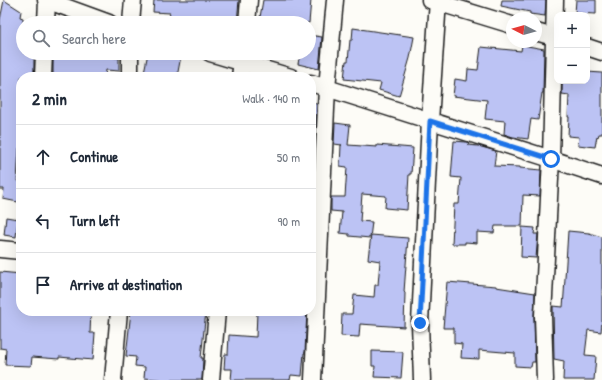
<!DOCTYPE html>
<meta charset="utf-8">
<style>
body{margin:0;font-family:"Patrick Hand",sans-serif;background:#f2f2f3;color:#1f2937}
.controls{position:absolute;right:12px;top:12px;display:grid;overflow:hidden;border-radius:8px;box-shadow:0 4px 16px #0002}
.controls button{width:36px;height:36px;display:grid;place-items:center;padding:0;border:0;border-bottom:1px solid #e0e1e3;background:#fff;color:#1f2937;font:20px sans-serif}
.compass{position:absolute;left:506px;top:12px;width:36px;height:36px;border-radius:50%;background:#fff;box-shadow:0 4px 16px #0002;rotate:276deg}
.stop{position:absolute;width:12px;height:12px;margin:-9px;border:3px solid #1a73e8;border-radius:50%;background:#fff}
.stop.end{background:#1a73e8;border-color:#fff;box-shadow:0 1px 4px #0008}
.list{margin:0;padding:0;list-style:none}
h2{display:flex;justify-content:space-between;align-items:center;height:52px;margin:0;padding:0 16px;font-size:17px}
h2 small{font-size:13px;font-weight:400;color:#747a83}
.list li{display:grid;grid-template-columns:26px 1fr auto;gap:12px;align-items:center;box-sizing:border-box;height:64px;padding:0 16px;border-top:1px solid #e0e1e3}
.list b{display:block;font-size:15px;white-space:nowrap}
.list em{font-size:13px;font-style:normal;color:#747a83}
.icon{flex:none;width:22px;height:22px;fill:none;stroke:currentColor;stroke-width:2;stroke-linecap:round;stroke-linejoin:round}
.map{position:relative;flex:none;width:602px;height:380px;overflow:hidden}
.search{position:absolute;background:#fff;box-shadow:0 4px 16px #0002;left:16px;top:16px;width:300px;height:44px;display:flex;align-items:center;gap:10px;box-sizing:border-box;padding:0 14px;border-radius:22px;color:#747a83;font-size:15px}
.panel{position:absolute;background:#fff;box-shadow:0 4px 16px #0002;left:16px;top:72px;width:300px;height:244px;border-radius:16px}
.map>svg:first-child{display:block}
.building{fill:#bcc3f4;stroke:#1c1c1c}
.lines{fill:none;stroke-linecap:round;stroke-linejoin:round}
.minor-casing{stroke:#1c1c1c;stroke-width:19}
.minor{stroke:#fdfcf7;stroke-width:16}
.route{stroke:#1a73e8;stroke-width:5}
</style>
<div class="map">
<svg width="602" height="380" viewBox="0 0 602 380">
<rect width="100%" height="100%" fill="#fdfcf7"/>
<filter id="ink" filterUnits="userSpaceOnUse"><feTurbulence type="fractalNoise" baseFrequency=".025" numOctaves="2"/><feDisplacementMap in="SourceGraphic" scale="8" xChannelSelector="R" yChannelSelector="G"/><feConvolveMatrix kernelMatrix="1 2 1 2 8 2 1 2 1" color-interpolation-filters="sRGB"/></filter>
<g filter="url(#ink)">
<g class="building">
<path d="M4,0L21,11L20,17L23,18V53H34V77H21V149L19,148L17,181L21,182V184L18,202L3,199L4,189H0V20Z"/>
<path d="M154,0H239L237,23H168L170,13L153,12Z"/>
<path d="M263,0H311L309,23H259Z"/>
<path d="M502,0H546L545,16L530,14V12L501,6Z"/>
<path d="M576,0H596V14L575,13Z"/>
<path d="M353,28L414,37L410,58L399,96L379,90L381,83L344,79L346,61H348L350,40H352Z"/>
<path d="M309,35L322,37L319,69L298,64L300,53H309Z"/>
<path d="M522,45L544,49L543,93H542L538,120L531,119L528,139L513,137L504,134L505,121L485,119L487,100L453,96L455,79L467,81L468,69L478,70L481,47L521,51Z"/>
<path d="M53,53H73L95,55V53H107V57L119,58V71L106,70L105,77H53Z"/>
<path d="M148,53H165L181,56L177,77H143Z"/>
<path d="M587,72L602,73V134H599L598,137L597,136L595,147L578,145L579,137L568,136L569,117H568L569,95L562,94V81H587Z"/>
<path d="M311,103L317,104L315,142H311Z"/>
<path d="M335,123L350,125L348,145L377,147V145L413,148L411,174H409L407,210L385,208L386,196L362,194L360,221L372,222L370,238L349,236V234L340,233L342,212L331,211V197H345L347,167L340,166L341,145H342L334,144Z"/>
<path d="M454,141L466,142L469,143L468,145L478,146L496,151L494,166L520,167V168L541,170L540,196L523,195L522,226H495L494,233L477,232V243L465,242V244H452L454,204H459L461,178L451,177Z"/>
<path d="M6,217L18,219L16,237L4,235Z"/>
<path d="M522,227L535,228L534,234H538L536,258L521,257Z"/>
<path d="M568,231L589,233L602,237V322L601,332L588,330L585,355L596,356L594,380H563L564,361L554,359L553,306L563,307L564,294Z"/>
<path d="M371,235L408,238L404,292L405,293L404,327L360,324L359,337L341,336L342,314H352L354,295L374,297L375,285H378L380,261L368,259Z"/>
<path d="M0,272L21,274V311H91L90,333H95L93,360L59,357V359L32,357L31,366L5,365L6,349L0,348Z"/>
<path d="M447,282L496,286V287L535,293L534,316L535,362H532L531,367L515,366V353L479,350V359L461,358L462,344L454,343V328H443Z"/>
<path d="M131,311L145,313V311H206L201,358H203L202,380H167L144,378L145,367L135,366L136,357L126,356Z"/>
<path d="M269,311H307L305,353H304L302,376L291,375L290,380H231L232,369H224L225,354H228L229,335L256,337L257,312L269,313Z"/>
<path d="M372,351L403,352L401,378L374,377L375,366H372Z"/>
</g>
<g class="lines">
<g class="minor-casing">
<g id="minor">
<path d="M46,0L109,23"/>
<path d="M430,0L512,25"/>
<path d="M46,23L47,0"/>
<path d="M131,23L133,0"/>
<path d="M247,23L249,0"/>
<path d="M536,32L557,38"/>
<path d="M587,47L602,52"/>
<path d="M210,53L291,77"/>
<path d="M43,77L44,53"/>
<path d="M130,77V53"/>
<path d="M240,77L243,53"/>
<path d="M311,83L551,159L602,176"/>
<path d="M0,249L21,251"/>
<path d="M113,380L119,311"/>
<path d="M211,380L217,311"/>
<path d="M313,380L327,88L335,0"/>
<path d="M422,380L420,323L430,121L438,0"/>
<path d="M545,380L543,316L551,159L555,0"/>
</g>
</g>
<use href="#minor" class="minor"/>
</g>
</g>
<g class="lines" filter="url(#ink)">
<path class="route" d="M420,323L430,121L551,159"/>
</g>
</svg>
<div class="controls">
<button>+</button>
<button>−</button>
</div>
<svg class="compass" viewBox="-18 -18 36 36"><path d="M0-13l5 13h-10z" fill="#e53935"/><path d="M0 13l5-13h-10z" fill="#747a83"/></svg>
<div class="stop" style="left:551px;top:159px"></div>
<div class="stop end" style="left:420px;top:323px"></div>
<div class="search"><svg class="icon" aria-label="search" viewBox="0 0 24 24"><circle cx="10" cy="10" r="6"/><path d="M15 15l6 6"/></svg>Search here</div>
<section class="panel">
<h2>2 min<small>Walk · 140 m</small></h2>
<ul class="list">
<li><svg class="icon" aria-label="ahead" viewBox="0 0 24 24"><path d="M12 20V5M6 11l6-6 6 6"/></svg><div><b>Continue</b></div><em>50 m</em></li>
<li><svg class="icon" aria-label="left" viewBox="0 0 24 24"><path d="M17 20v-9H6M10 6l-5 5 5 5"/></svg><div><b>Turn left</b></div><em>90 m</em></li>
<li><svg class="icon" aria-label="arrive" viewBox="0 0 24 24"><path d="M6 21V4h12l-3 4 3 4H6"/></svg><div><b>Arrive at destination</b></div></li>
</ul>
</section>
</div>
